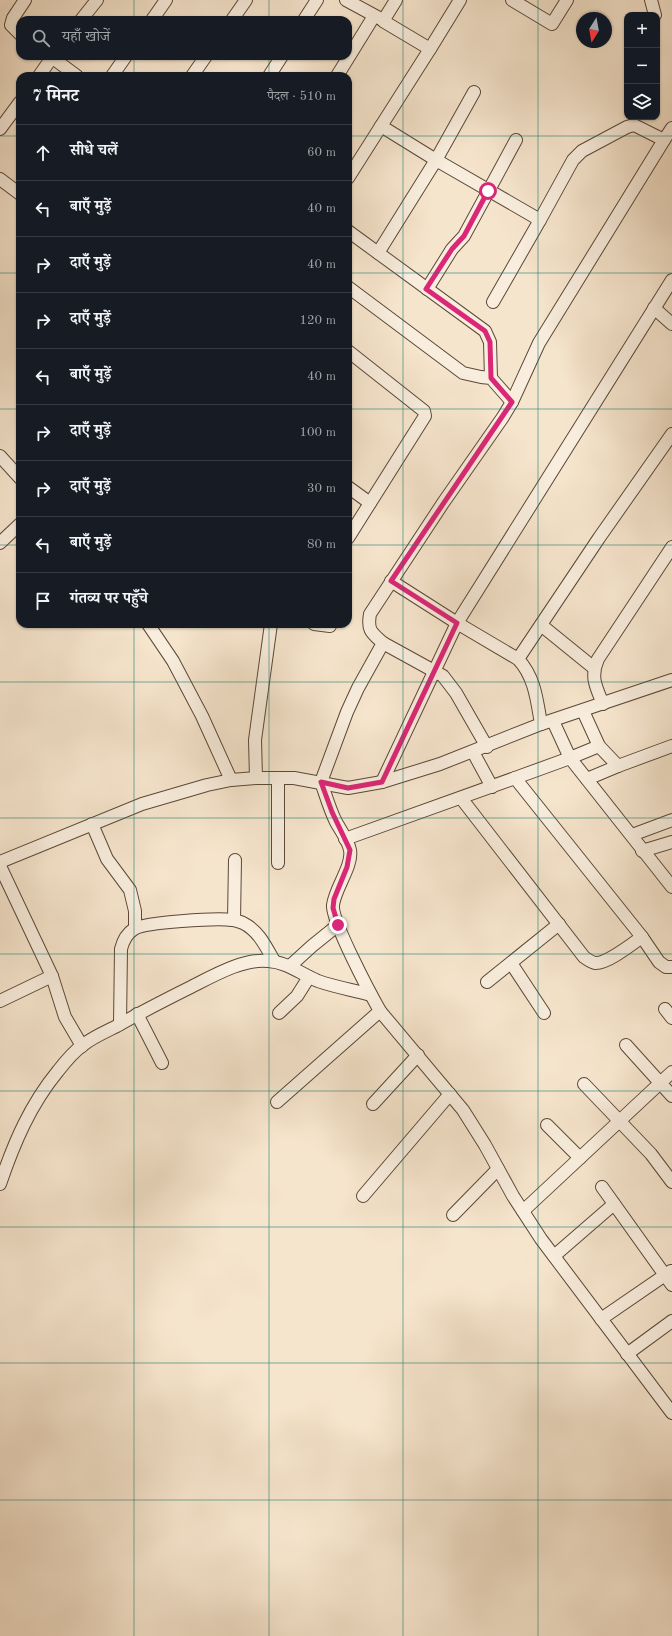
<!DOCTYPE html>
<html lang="hi">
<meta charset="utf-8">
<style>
body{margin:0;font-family:"Old Standard TT","Noto Serif Devanagari",serif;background:#20242c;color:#f1f3f6}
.controls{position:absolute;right:12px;top:12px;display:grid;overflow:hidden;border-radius:8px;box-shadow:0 1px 3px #0004}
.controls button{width:36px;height:36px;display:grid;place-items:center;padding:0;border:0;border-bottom:1px solid #363941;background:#171b24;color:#f1f3f6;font:20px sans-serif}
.compass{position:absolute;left:576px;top:12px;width:36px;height:36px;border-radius:50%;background:#171b24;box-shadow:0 1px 3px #0004;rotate:191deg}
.stop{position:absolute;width:12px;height:12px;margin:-9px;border:3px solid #db2777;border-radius:50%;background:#fff}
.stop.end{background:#db2777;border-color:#fff;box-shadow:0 1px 4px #0008}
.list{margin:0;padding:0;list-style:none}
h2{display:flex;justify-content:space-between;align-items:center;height:52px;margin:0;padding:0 16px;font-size:17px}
h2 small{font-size:13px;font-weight:400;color:#9ea1a6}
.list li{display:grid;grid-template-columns:26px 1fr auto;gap:12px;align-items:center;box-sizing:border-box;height:56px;padding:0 16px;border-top:1px solid #363941}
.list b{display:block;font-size:15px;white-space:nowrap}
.list em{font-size:13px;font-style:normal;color:#9ea1a6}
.icon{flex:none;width:22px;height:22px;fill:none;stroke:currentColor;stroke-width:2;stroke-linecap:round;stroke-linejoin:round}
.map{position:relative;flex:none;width:672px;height:1636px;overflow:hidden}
.search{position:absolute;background:#171b24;box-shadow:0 1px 3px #0004;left:16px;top:16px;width:336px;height:44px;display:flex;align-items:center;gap:10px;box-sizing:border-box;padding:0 14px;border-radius:12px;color:#9ea1a6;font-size:15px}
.panel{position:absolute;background:#171b24;box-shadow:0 1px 3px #0004;left:16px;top:72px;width:336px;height:556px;border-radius:12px}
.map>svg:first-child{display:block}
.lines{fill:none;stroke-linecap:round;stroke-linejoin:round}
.minor-casing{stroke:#5b4839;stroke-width:14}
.minor{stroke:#f9eede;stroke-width:12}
.route{stroke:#db2777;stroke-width:5}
.grid{fill:none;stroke:#0f766e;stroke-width:1;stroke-opacity:0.55}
</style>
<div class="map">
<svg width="672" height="1636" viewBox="0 0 672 1636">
<rect width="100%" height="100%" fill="#f6e5cd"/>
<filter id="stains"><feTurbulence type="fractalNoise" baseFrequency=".005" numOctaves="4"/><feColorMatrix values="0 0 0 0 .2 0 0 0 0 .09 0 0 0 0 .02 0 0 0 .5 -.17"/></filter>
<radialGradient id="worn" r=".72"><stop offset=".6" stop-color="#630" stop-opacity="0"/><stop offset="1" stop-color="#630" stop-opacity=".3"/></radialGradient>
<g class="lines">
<g class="minor-casing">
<g id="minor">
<path d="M346,0L381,19"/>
<path d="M396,0L383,21L430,49L460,0"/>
<path d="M512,0L552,24L567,0"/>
<path d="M651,0L655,15"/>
<path d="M81,20L97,0"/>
<path d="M152,20L166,0"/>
<path d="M232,20L246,0"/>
<path d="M304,20L317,0"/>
<path d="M20,34L11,25L13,18L25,0"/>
<path d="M50,56L77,76"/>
<path d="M39,76L53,56"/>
<path d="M112,76L126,56"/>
<path d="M192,76L206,56"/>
<path d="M269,76L282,56"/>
<path d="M337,76L374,16"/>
<path d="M381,126L436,160L540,220L493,302"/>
<path d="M0,129L20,102"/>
<path d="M664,140L672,128"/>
<path d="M348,178L430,49"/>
<path d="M0,179L20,194"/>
<path d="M540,220L573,160L582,151L627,127L634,125L664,140L539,343L512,402L503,417L443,503L370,614C367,631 372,633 383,643L358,688L347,712L321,782C326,796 330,810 336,822C341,831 348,840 350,850C353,866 335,888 333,905C331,920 371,995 380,1011L463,1110L485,1145L513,1196L541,1239L672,1413"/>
<path d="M348,231L485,331L490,342L491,378"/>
<path d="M378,253L436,160L474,92"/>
<path d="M348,287L463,373L481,377L491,378L512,402"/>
<path d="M427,289L452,249L464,236L516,140"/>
<path d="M654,308L672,324"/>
<path d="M348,351L424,411L425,416L348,538"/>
<path d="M0,456L20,478"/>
<path d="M348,487L370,503"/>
<path d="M0,543L20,524"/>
<path d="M391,581L457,623L672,280"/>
<path d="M148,624L173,661L202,716L231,780"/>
<path d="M314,624L330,626"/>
<path d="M541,625L594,668"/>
<path d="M383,643L443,676L456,693L487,747"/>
<path d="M518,659L599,538L672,434"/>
<path d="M603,704C596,687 590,677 598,659L672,547"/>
<path d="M583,711L599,746"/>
<path d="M553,721L570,758L599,746L618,766L672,746"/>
<path d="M473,752L492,787"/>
<path d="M256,778L255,740L271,624"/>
<path d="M515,778L570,758L672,887"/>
<path d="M587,779L618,766"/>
<path d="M382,782L457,623L518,659C535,677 537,701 541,724"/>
<path d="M461,798L584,957C588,960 591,962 595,963C607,964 632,944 642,937"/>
<path d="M92,824L107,859L130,890L135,911V928"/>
<path d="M632,835L672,820"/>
<path d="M345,839L515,778L642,937L659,962L666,967H672"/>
<path d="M642,851L672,842"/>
<path d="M0,862L142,804L207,785L231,780L256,778H294L348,788L382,782L440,764L541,724L672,680"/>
<path d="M278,863V778"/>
<path d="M0,866L52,976L65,1017L82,1046"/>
<path d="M234,920L235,860"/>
<path d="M511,963L544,1013"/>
<path d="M290,966L312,946L338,925"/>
<path d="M487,982L559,924"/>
<path d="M0,1001L52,976"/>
<path d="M665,1009L672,1018"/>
<path d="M279,1013L297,996L309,977"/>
<path d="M137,1014L162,1063"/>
<path d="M120,1024L121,949C123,941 126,934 134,929C145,922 217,918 232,920C236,920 240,922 243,923C259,931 266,947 274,961"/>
<path d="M626,1045L672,1096"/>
<path d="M584,1084L651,1154L672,1182"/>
<path d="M277,1102L380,1011"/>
<path d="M373,1104L418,1055"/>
<path d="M547,1125L580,1158"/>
<path d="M0,1184C14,1143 30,1105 58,1071C65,1062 73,1052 83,1045C93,1037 105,1032 117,1026C141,1012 165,1000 189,988C211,977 243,958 268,961C287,962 301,974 318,981C335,987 353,990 371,995"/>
<path d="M602,1187L672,1285"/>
<path d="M363,1196L450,1094"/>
<path d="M523,1211L672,1072"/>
<path d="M453,1215L498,1169"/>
<path d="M554,1256L614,1204"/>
<path d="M601,1319L671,1271"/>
<path d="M627,1354L672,1321"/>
</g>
</g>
<use href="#minor" class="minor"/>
</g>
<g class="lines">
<path class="route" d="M338,925L333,908L334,899L347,867L350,850L332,812L321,782L348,788L382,782L457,623L391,581L512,402L491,378L490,342L485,331L426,289L452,249L464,236L488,191"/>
</g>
<path class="grid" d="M134,0V20M269,0V20M403,0V1636M538,0V1636M134,56V76M269,56V76M0,136H20M348,136H672M0,273H20M348,273H672M0,409H20M348,409H672M0,545H20M348,545H672M134,624V1636M269,624V1636M0,682H672M0,818H672M0,954H672M0,1091H672M0,1227H672M0,1363H672M0,1500H672"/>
<rect width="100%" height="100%" filter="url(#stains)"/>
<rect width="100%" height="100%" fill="url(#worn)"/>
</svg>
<div class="controls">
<button>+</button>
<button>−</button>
<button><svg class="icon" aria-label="layers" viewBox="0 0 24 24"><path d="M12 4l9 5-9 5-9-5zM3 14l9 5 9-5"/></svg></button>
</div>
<svg class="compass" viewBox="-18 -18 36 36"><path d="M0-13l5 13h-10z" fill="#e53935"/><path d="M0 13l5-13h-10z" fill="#9ea1a6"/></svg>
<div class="stop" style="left:488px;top:191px"></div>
<div class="stop end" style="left:338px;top:925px"></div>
<div class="search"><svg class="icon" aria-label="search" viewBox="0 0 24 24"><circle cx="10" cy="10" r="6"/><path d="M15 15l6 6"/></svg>यहाँ खोजें</div>
<section class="panel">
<h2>7 मिनट<small>पैदल · 510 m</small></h2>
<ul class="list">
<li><svg class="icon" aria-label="ahead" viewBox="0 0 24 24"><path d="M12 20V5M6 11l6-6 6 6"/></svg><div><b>सीधे चलें</b></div><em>60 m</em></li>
<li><svg class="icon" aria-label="left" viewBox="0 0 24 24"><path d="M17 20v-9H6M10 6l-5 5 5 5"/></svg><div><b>बाएँ मुड़ें</b></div><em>40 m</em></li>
<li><svg class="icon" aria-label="right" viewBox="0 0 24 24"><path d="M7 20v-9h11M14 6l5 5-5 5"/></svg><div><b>दाएँ मुड़ें</b></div><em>40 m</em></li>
<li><svg class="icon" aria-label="right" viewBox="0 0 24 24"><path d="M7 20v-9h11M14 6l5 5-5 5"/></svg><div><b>दाएँ मुड़ें</b></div><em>120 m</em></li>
<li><svg class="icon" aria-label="left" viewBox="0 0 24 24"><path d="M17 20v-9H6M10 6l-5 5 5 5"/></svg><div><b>बाएँ मुड़ें</b></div><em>40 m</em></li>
<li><svg class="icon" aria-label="right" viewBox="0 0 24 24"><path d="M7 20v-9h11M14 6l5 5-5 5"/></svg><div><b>दाएँ मुड़ें</b></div><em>100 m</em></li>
<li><svg class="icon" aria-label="right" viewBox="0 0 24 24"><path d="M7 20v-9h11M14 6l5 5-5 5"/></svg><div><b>दाएँ मुड़ें</b></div><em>30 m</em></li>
<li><svg class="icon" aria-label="left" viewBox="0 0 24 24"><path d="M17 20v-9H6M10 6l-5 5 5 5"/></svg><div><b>बाएँ मुड़ें</b></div><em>80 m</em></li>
<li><svg class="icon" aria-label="arrive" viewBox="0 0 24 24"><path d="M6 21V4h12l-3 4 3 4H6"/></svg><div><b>गंतव्य पर पहुँचे</b></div></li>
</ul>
</section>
</div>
